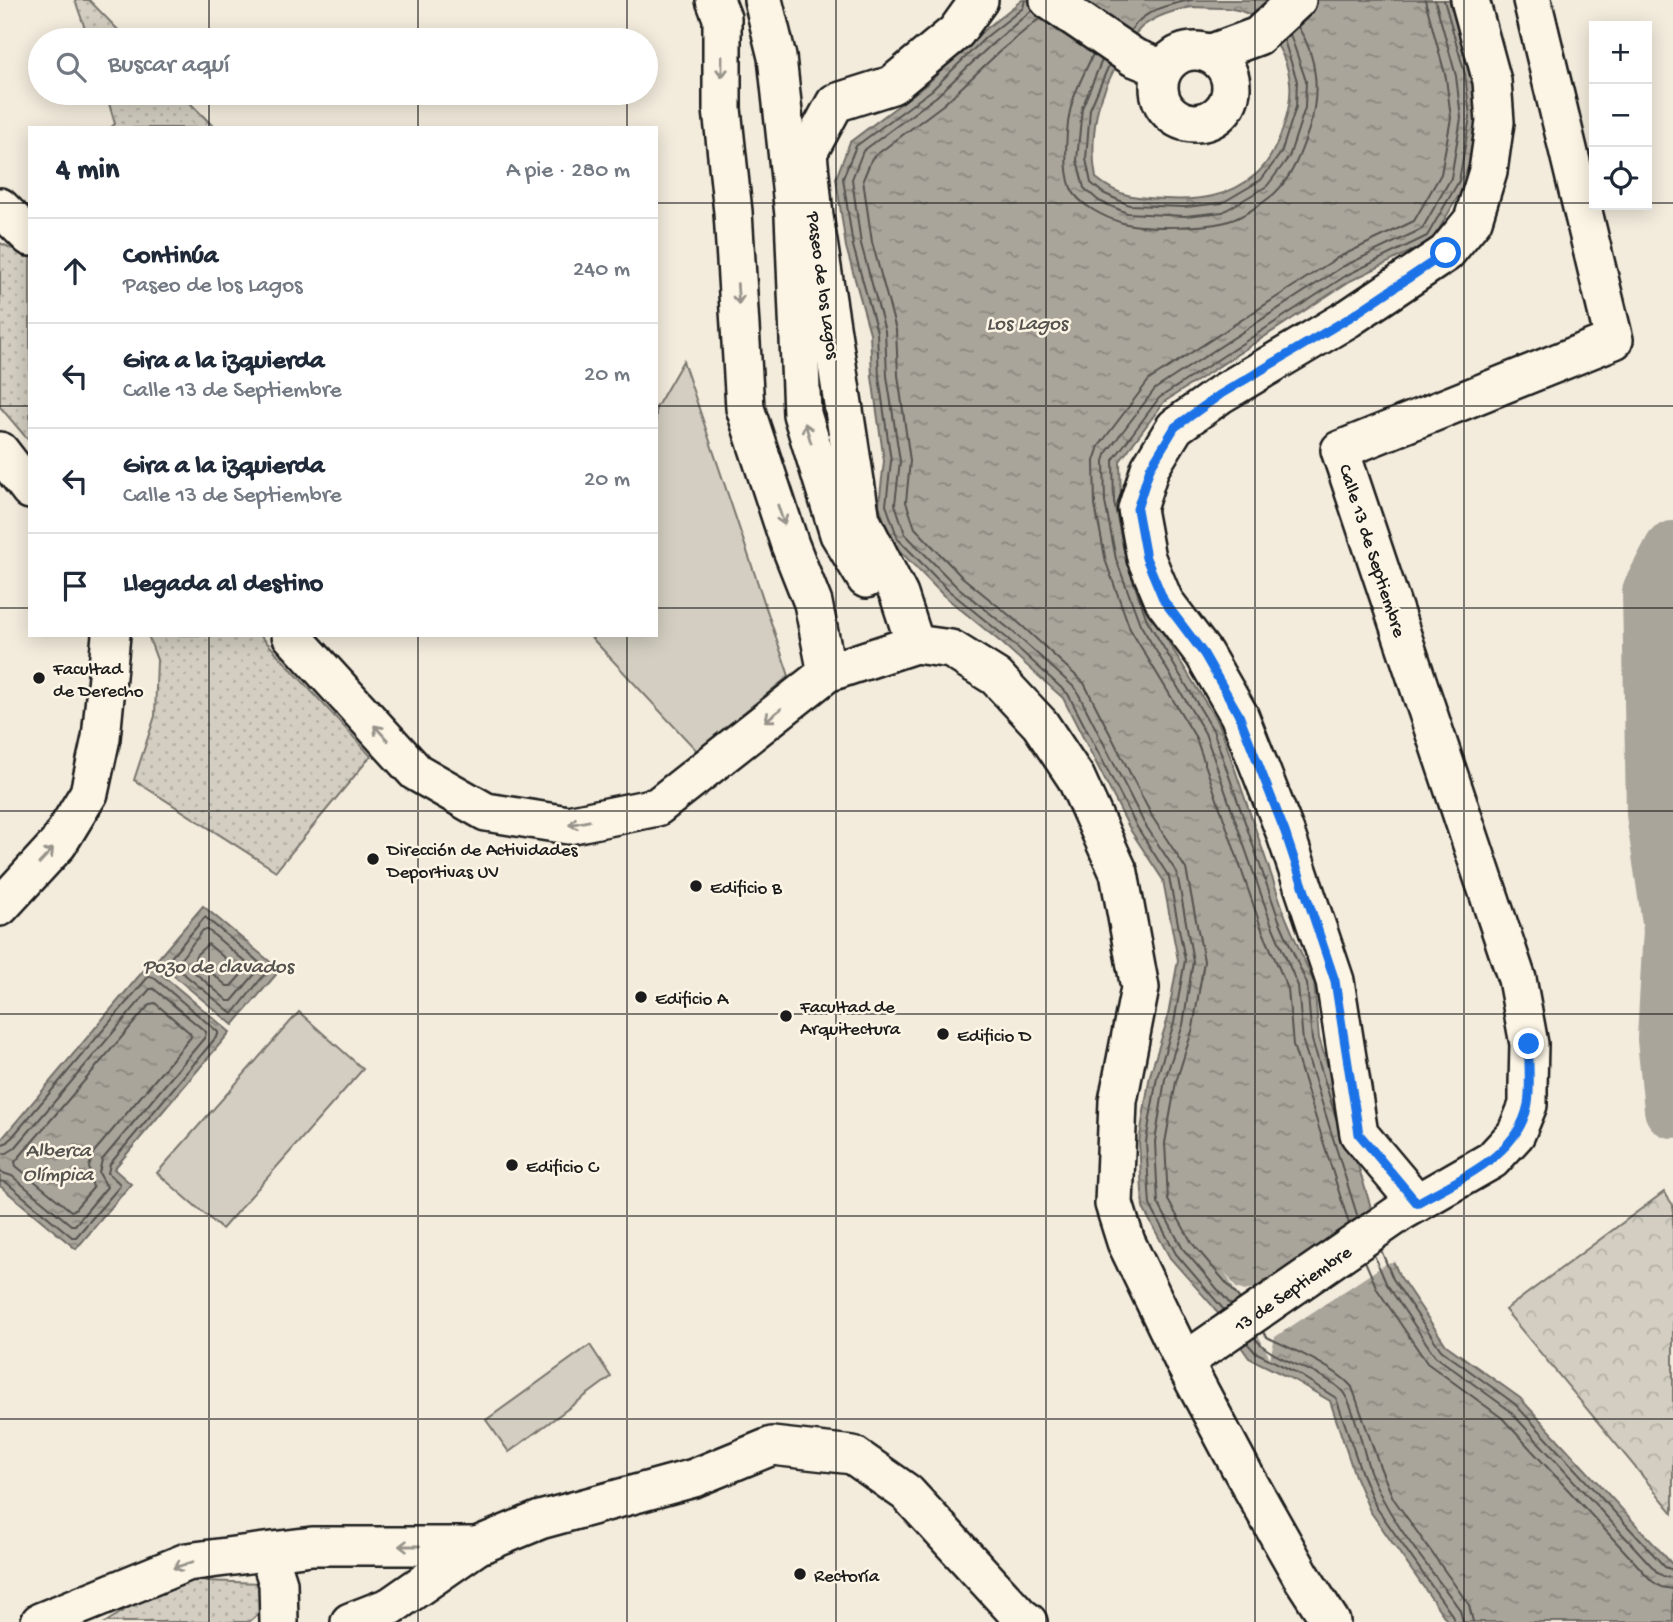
<!DOCTYPE html>
<html lang="es">
<meta charset="utf-8">
<style>
body{margin:0;font-family:"Gochi Hand",sans-serif;background:#f2f2f3;color:#1f2937}
.controls{position:absolute;right:21px;top:21px;display:grid;overflow:hidden;border-radius:0px;box-shadow:0 4px 18px #0003}
.controls button{width:63px;height:63px;display:grid;place-items:center;padding:0;border:0;border-bottom:2px solid #e0e1e3;background:#fff;color:#1f2937;font:35px sans-serif}
.stop{position:absolute;width:21px;height:21px;margin:-16px;border:5px solid #1a73e8;border-radius:50%;background:#fff}
.stop.end{background:#1a73e8;border-color:#fff;box-shadow:0 2px 7px #0008}
.list{margin:0;padding:0;list-style:none}
h2{display:flex;justify-content:space-between;align-items:center;height:91px;margin:0;padding:0 28px;font-size:30px}
h2 small{font-size:23px;font-weight:400;color:#747a83}
.list li{display:grid;grid-template-columns:46px 1fr auto;gap:21px;align-items:center;box-sizing:border-box;height:105px;padding:0 28px;border-top:2px solid #e0e1e3}
.list b{display:block;font-size:26px;white-space:nowrap}
.list p{margin:0;font-size:23px;white-space:nowrap;color:#747a83}
.list em{font-size:23px;font-style:normal;color:#747a83}
.icon{flex:none;width:38px;height:38px;fill:none;stroke:currentColor;stroke-width:2;stroke-linecap:round;stroke-linejoin:round}
.map{position:relative;flex:none;width:1673px;height:1622px;overflow:hidden}
.search{position:absolute;background:#fff;box-shadow:0 4px 18px #0003;left:28px;top:28px;width:630px;height:77px;display:flex;align-items:center;gap:18px;box-sizing:border-box;padding:0 24px;border-radius:38px;color:#747a83;font-size:26px}
.panel{position:absolute;background:#fff;box-shadow:0 4px 18px #0003;left:28px;top:126px;width:630px;height:511px;border-radius:0px}
.map>svg:first-child{display:block}
.grass{fill:url(#grass-dots);stroke:#78756e;stroke-width:2}
.park{fill:url(#park-crowns);stroke:#78756e;stroke-width:2}
.pitch{fill:#d3cec1;stroke:#78756e;stroke-width:2}
.water{fill:url(#water-ripples);stroke:#716e68;stroke-width:2;fill-rule:evenodd}
.pier{fill:#f3ecdd}
.lines{fill:none;stroke-linecap:round;stroke-linejoin:round}
.shore{stroke:#55534f;stroke-width:2}
.river{stroke:#aaa59b;stroke-width:58}
.minor-casing{stroke:#1c1c1c;stroke-width:42}
.minor{stroke:#fcf5e5;stroke-width:37}
.oneway{stroke:#97938b}
.route{stroke:#1a73e8;stroke-width:9}
.grid{fill:none;stroke:#1c1c1c;stroke-width:2;stroke-opacity:0.55}
.poi-dot{fill:#1c1c1c;stroke:#fcf5e5;stroke-width:2.5}
.labels{text-anchor:middle;stroke-width:5;stroke-linejoin:round;paint-order:stroke}
.street-label{font-size:19px;fill:#1c1c1c;stroke:#fcf5e5}
.poi-label{font-size:19px;fill:#1c1c1c;stroke:#fcf5e5;text-anchor:start}
.water-label{font-size:21px;font-style:italic;fill:#55534f;stroke:#fcf5e5}
</style>
<div class="map">
<svg width="1673" height="1622" viewBox="0 0 1673 1622">
<defs>
<pattern id="grass-dots" width="8" height="8" patternUnits="userSpaceOnUse" patternTransform="scale(1.75)"><rect width="8" height="8" fill="#d3cec1"/><path d="M2 2h.1M6 6h.1" fill="none" stroke="#b5b0a5" stroke-width="1.8" stroke-linecap="round"/></pattern>
<pattern id="park-crowns" width="20" height="18" patternUnits="userSpaceOnUse" patternTransform="scale(1.75)"><rect width="20" height="18" fill="#d3cec1"/><path d="M2 6a3 3 0 1 1 6 0M12 15a3 3 0 1 1 6 0" fill="none" stroke="#b5b0a5"/></pattern>
<pattern id="water-ripples" width="26" height="14" patternUnits="userSpaceOnUse" patternTransform="scale(1.75)"><rect width="26" height="14" fill="#aaa59b"/><path d="M2 4q2-2 4 0t4 0M15 11q2-2 4 0t4 0" fill="none" stroke="#8a867e"/></pattern>
</defs>
<rect width="100%" height="100%" fill="#f3ecdd"/>
<filter id="ink" filterUnits="userSpaceOnUse"><feTurbulence type="fractalNoise" baseFrequency=".0143" numOctaves="2"/><feDisplacementMap in="SourceGraphic" scale="14" xChannelSelector="R" yChannelSelector="G"/><feConvolveMatrix kernelMatrix="1 2 1 2 8 2 1 2 1" color-interpolation-filters="sRGB"/></filter>
<g filter="url(#ink)">
<g class="grass">
<path d="M75,0H89L128,40H89Z"/>
<path d="M106,93H180L215,128H110L115,124Z"/>
<path d="M0,243L30,257V442L0,407Z"/>
<path d="M148,635H260L371,756L276,871L134,780L155,716L157,660Z"/>
<path d="M172,1580L263,1583L266,1607L249,1622H106Z"/>
</g>
<path class="park" d="M1664,1192L1673,1205V1513L1505,1310Z"/>
<g class="pitch">
<path d="M683,361L789,676L697,751L589,635H656V408Z"/>
<path d="M299,1012L363,1069L222,1229L157,1173Z"/>
<path d="M590,1345L611,1377L509,1452L486,1420Z"/>
</g>
<g class="water">
<path d="M1022,0H1450L1472,73L1477,118L1466,183L1432,241L1350,281L1164,402L1120,461L1121,501L1153,617L1220,726L1286,918L1314,983L1319,1038L1372,1211L1399,1275L1446,1345L1520,1398L1673,1565V1622H1448L1370,1511L1355,1476L1330,1401L1292,1379L1249,1358L1212,1305L1170,1258L1143,1208L1139,1142L1150,1075L1167,1021L1178,960L1163,880L1131,831L1063,698L1003,644L943,595L891,542L879,505L884,461L872,377L870,333L846,247L836,178L850,142L927,84L982,32ZM1193,7C1210,8 1230,6 1246,13C1268,22 1288,58 1290,82C1293,109 1276,158 1255,175C1229,197 1199,201 1165,199C1136,198 1119,197 1096,178C1092,157 1093,134 1097,113C1101,93 1127,39 1143,26C1158,15 1174,10 1193,7Z"/>
<path d="M203,906L280,970L233,1025L156,961Z"/>
<path d="M149,964L230,1032L114,1169L131,1184L76,1249L0,1186V1141Z"/>
</g>
<path class="pier" d="M1375,1208L1397,1261L1387,1263L1275,1337L1270,1358L1225,1272L1236,1288L1245,1291L1257,1287L1354,1226Z"/>
<g class="lines">
<g class="shore">
<path d="M1025,0L1023,8L986,37L932,90L856,146L843,178L853,246L877,332L879,377L891,461L886,505L898,539L948,590L1008,639L1068,694L1137,827L1169,877L1185,960L1174,1023L1157,1077L1146,1142L1150,1205L1176,1254L1224,1310"/>
<path d="M1032,10L992,44L937,96L863,151L852,179L861,244L885,331L887,376L900,461L895,504L905,534L954,584L1013,632L1076,689L1144,823L1177,873L1193,961L1183,1025L1165,1079L1155,1142L1158,1203L1183,1249L1231,1305"/>
<path d="M1040,18L999,52L944,104L872,158L863,180L872,242L896,330L898,375L910,461L906,502L915,528L961,576L1020,624L1084,683L1153,818L1186,869L1204,961L1193,1028L1176,1082L1165,1143L1168,1200L1192,1243L1240,1299"/>
<path d="M1130,31C1144,10 1169,4 1192,0"/>
<path d="M1093,54C1086,70 1077,86 1072,103C1066,124 1063,167 1071,188C1078,205 1106,218 1123,223C1144,229 1208,228 1229,221C1243,217 1263,203 1274,194C1293,176 1301,152 1309,129C1320,95 1318,57 1298,27"/>
<path d="M1102,60L1082,108L1077,160L1084,188L1099,201L1127,213L1185,216L1223,212L1267,186L1289,157L1305,108L1306,81L1290,34"/>
<path d="M1109,65L1090,109L1086,159L1091,183L1103,193L1129,205L1185,207L1222,203L1261,180L1281,153L1296,107L1297,81L1284,40"/>
<path d="M1127,565L1114,502L1113,460L1159,398L1347,275L1427,236L1459,181L1470,117L1465,74L1444,0"/>
<path d="M1128,566L1147,620L1213,730L1279,920L1307,984L1312,1040L1336,1118"/>
<path d="M205,917L268,970L233,1014L168,961Z"/>
<path d="M203,930H208L256,971L255,974L232,1001H228L180,960Z"/>
<path d="M208,944L241,972V975L231,986H227L195,959L196,955Z"/>
<path d="M155,1003L190,1033L191,1037L94,1152L89,1167L93,1188L74,1210L71,1211L16,1166L15,1162L150,1004Z"/>
<path d="M0,1145L8,1142L149,976L153,977L218,1032V1035L110,1164L108,1173L119,1183L120,1186L76,1237H72L7,1183L0,1181"/>
<path d="M0,1154L7,1153L15,1148L150,989H154L206,1032L205,1037L102,1160L99,1173L107,1187L75,1225H71L12,1176L0,1172"/>
<path d="M1358,1218L1303,1042L1298,986L1271,923L1205,733L1140,624L1116,559L1105,502L1104,461L1107,452L1155,389L1342,267L1422,229L1451,178L1461,118L1456,76L1435,0"/>
<path d="M1349,1224L1293,1045L1288,989L1261,927L1196,738L1130,629L1106,562L1095,505L1094,461L1099,446L1149,380L1337,258L1414,221L1441,174L1451,118L1446,78L1425,0"/>
<path d="M1381,1250L1393,1279L1441,1350L1515,1404L1665,1567L1673,1570"/>
<path d="M1374,1255L1386,1283L1435,1356L1509,1410L1658,1573L1665,1577L1673,1578"/>
<path d="M1365,1261L1377,1289L1427,1363L1502,1418L1652,1581L1661,1587L1673,1589"/>
<path d="M1263,1332L1267,1337C1291,1349 1335,1367 1352,1387L1380,1467L1393,1498L1469,1605L1473,1622"/>
<path d="M1255,1338C1270,1360 1320,1369 1341,1390C1354,1402 1363,1452 1370,1471C1389,1522 1429,1566 1460,1610L1463,1622"/>
<path d="M1247,1343L1255,1352L1295,1372L1336,1398L1362,1474L1376,1507L1452,1615L1454,1622"/>
</g>
<path class="river" d="M1673,550L1651,592L1655,814L1672,929L1666,1039L1673,1109"/>
<g class="minor-casing">
<g id="minor">
<path d="M715,0L722,18V109L733,212L745,408L790,545L813,603L827,673"/>
<path d="M763,0L777,57L794,215L802,414L839,534L866,579"/>
<path d="M1049,0L1133,57L1163,69"/>
<circle cx="1195" cy="87" r="36"/>
<path d="M1209,54L1258,36L1297,0"/>
<path d="M0,207L30,237"/>
<path d="M0,451L30,490"/>
<path d="M291,635L416,772L486,812L568,825L657,807L827,673L915,644L951,649L996,677L1040,724L1076,778L1119,873L1140,988L1118,1101L1114,1204L1126,1242L1184,1362L1240,1467L1302,1577L1331,1622"/>
<path d="M915,644L899,595L861,520L814,216L808,153L835,103L892,85L956,32L979,0"/>
<path d="M0,907L58,844L89,793L101,738L111,635"/>
<path d="M1417,1203L1359,1134L1335,981L1285,832L1239,715L1204,654L1164,601L1146,558L1137,509L1150,468L1175,427L1221,394L1349,318L1446,253L1473,220L1488,171L1495,122L1492,81L1470,0"/>
<path id="s1" d="M1184,1362L1401,1212L1492,1160L1516,1134L1528,1105V1086L1529,1044L1517,979L1340,450L1614,340L1532,0"/>
<path d="M268,1552L278,1583L279,1622"/>
<path d="M40,1622L187,1562L312,1546H477"/>
<path d="M350,1622L391,1606L477,1546L540,1520L694,1478L772,1446L853,1455L907,1493L1020,1616L1028,1622"/>
</g>
</g>
<use href="#minor" class="minor"/>
</g>
<defs><path id="oneway-shaft" d="M-6 0H5M1.5-3L5.5 0L1.5 3" fill="none" stroke-width="1.6" stroke-linecap="round" stroke-linejoin="round" transform="scale(1.75)"/></defs>
<g class="oneway">
<use href="#oneway-shaft" transform="translate(722 67) rotate(90)"/>
<use href="#oneway-shaft" transform="translate(738 294) rotate(86)"/>
<use href="#oneway-shaft" transform="translate(808 433) rotate(-107)"/>
<use href="#oneway-shaft" transform="translate(781 515) rotate(72)"/>
<use href="#oneway-shaft" transform="translate(773 715) rotate(142)"/>
<use href="#oneway-shaft" transform="translate(381 733) rotate(-132)"/>
<use href="#oneway-shaft" transform="translate(579 823) rotate(169)"/>
<use href="#oneway-shaft" transform="translate(46 856) rotate(-47)"/>
<use href="#oneway-shaft" transform="translate(409 1546) rotate(-180)"/>
<use href="#oneway-shaft" transform="translate(183 1565) rotate(162)"/>
</g>
</g>
<g class="lines" filter="url(#ink)">
<path class="route" d="M1446,253L1349,318L1221,394L1175,427L1150,468L1137,509L1146,558L1164,601L1204,654L1239,715L1285,832L1335,981L1359,1134L1417,1203C1458,1179 1518,1157 1528,1104C1531,1085 1528,1063 1529,1044"/>
</g>
<path class="grid" d="M209,0V40M418,0V40M627,0V40M836,0V1622M1046,0V1622M1255,0V1622M1464,0V1622M209,93V128M418,93V128M627,93V128M0,203H30M656,203H1594M1647,203H1673M0,406H30M656,406H1673M0,608H30M656,608H1673M209,635V1622M418,635V1622M627,635V1622M0,811H1673M0,1014H1673M0,1216H1673M0,1419H1673"/>
<g class="poi-dot">
<circle cx="39" cy="678" r="7"/>
<circle cx="373" cy="859" r="7"/>
<circle cx="696" cy="886" r="7"/>
<circle cx="641" cy="997" r="7"/>
<circle cx="786" cy="1016" r="7"/>
<circle cx="943" cy="1034" r="7"/>
<circle cx="512" cy="1165" r="7"/>
<circle cx="800" cy="1574" r="7"/>
</g>
<g class="labels">
<g class="street-label">
<text transform="translate(825 285) rotate(82)" y="7">Paseo de los Lagos</text>
<text transform="translate(1374 550) rotate(72)" y="7">Calle 13 de Septiembre</text>
<text dy="7" stroke="none"><textPath href="#s1" startOffset="131">13 de Septiembre</textPath></text>
</g>
<g class="poi-label">
<text x="53" y="674">Facultad<tspan x="53" dy="22">de Derecho</tspan></text>
<text x="387" y="855">Dirección de Actividades<tspan x="387" dy="22">Deportivas UV</tspan></text>
<text x="710" y="893">Edificio B</text>
<text x="655" y="1004">Edificio A</text>
<text x="800" y="1012">Facultad de<tspan x="800" dy="22">Arquitectura</tspan></text>
<text x="957" y="1041">Edificio D</text>
<text x="526" y="1172">Edificio C</text>
<text x="814" y="1581">Rectoría</text>
</g>
<g class="water-label">
<text x="1027" y="329">Los Lagos</text>
<text x="218" y="972">Pozo de clavados</text>
<text x="58" y="1156">Alberca<tspan x="58" dy="24">Olímpica</tspan></text>
</g>
</g>
</svg>
<div class="controls">
<button>+</button>
<button>−</button>
<button><svg class="icon" aria-label="locate" viewBox="0 0 24 24"><circle cx="12" cy="12" r="6"/><path d="M12 2v4M12 18v4M2 12h4M18 12h4"/></svg></button>
</div>
<div class="stop" style="left:1446px;top:253px"></div>
<div class="stop end" style="left:1529px;top:1044px"></div>
<div class="search"><svg class="icon" aria-label="search" viewBox="0 0 24 24"><circle cx="10" cy="10" r="6"/><path d="M15 15l6 6"/></svg>Buscar aquí</div>
<section class="panel">
<h2>4 min<small>A pie · 280 m</small></h2>
<ul class="list">
<li><svg class="icon" aria-label="ahead" viewBox="0 0 24 24"><path d="M12 20V5M6 11l6-6 6 6"/></svg><div><b>Continúa</b><p>Paseo de los Lagos</p></div><em>240 m</em></li>
<li><svg class="icon" aria-label="left" viewBox="0 0 24 24"><path d="M17 20v-9H6M10 6l-5 5 5 5"/></svg><div><b>Gira a la izquierda</b><p>Calle 13 de Septiembre</p></div><em>20 m</em></li>
<li><svg class="icon" aria-label="left" viewBox="0 0 24 24"><path d="M17 20v-9H6M10 6l-5 5 5 5"/></svg><div><b>Gira a la izquierda</b><p>Calle 13 de Septiembre</p></div><em>20 m</em></li>
<li><svg class="icon" aria-label="arrive" viewBox="0 0 24 24"><path d="M6 21V4h12l-3 4 3 4H6"/></svg><div><b>Llegada al destino</b></div></li>
</ul>
</section>
</div>
